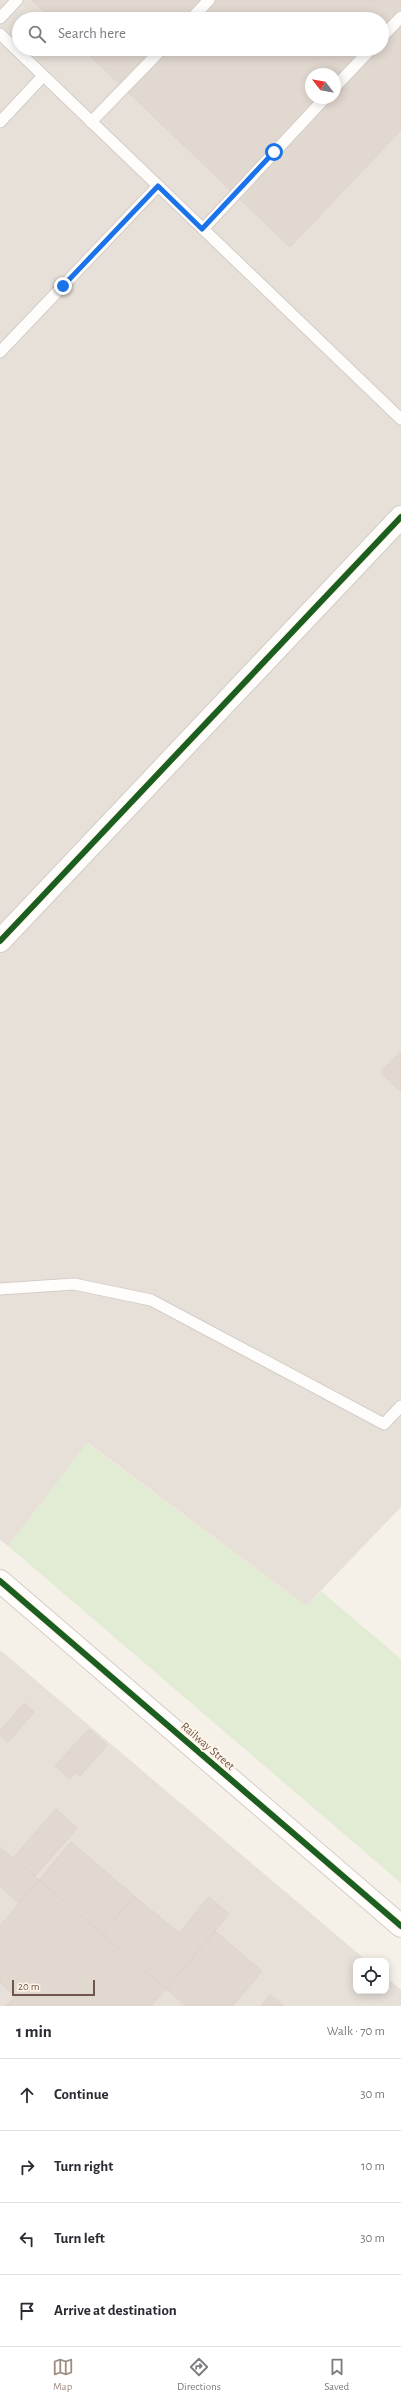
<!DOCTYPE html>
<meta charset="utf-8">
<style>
body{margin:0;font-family:"Alegreya Sans",sans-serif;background:#f2f2f3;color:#2b2b33}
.controls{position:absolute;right:12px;bottom:12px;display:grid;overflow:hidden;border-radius:8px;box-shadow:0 2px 10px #0003}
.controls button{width:36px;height:36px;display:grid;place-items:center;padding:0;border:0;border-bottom:1px solid #e1e1e2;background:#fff;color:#2b2b33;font:20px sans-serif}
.compass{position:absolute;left:305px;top:68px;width:36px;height:36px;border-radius:50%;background:#fff;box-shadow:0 2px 10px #0003;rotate:301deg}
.scale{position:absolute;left:12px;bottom:10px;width:83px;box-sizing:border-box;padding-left:4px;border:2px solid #71574b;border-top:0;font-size:11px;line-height:14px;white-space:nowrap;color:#71574b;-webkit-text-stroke:3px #fef5e9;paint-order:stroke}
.stop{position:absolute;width:12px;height:12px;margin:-9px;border:3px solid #1a73e8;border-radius:50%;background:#fff}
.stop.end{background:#1a73e8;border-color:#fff;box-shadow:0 1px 4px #0008}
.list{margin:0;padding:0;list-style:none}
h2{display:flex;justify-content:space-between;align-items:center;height:52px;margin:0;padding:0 16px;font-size:17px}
h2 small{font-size:13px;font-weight:400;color:#7c7c81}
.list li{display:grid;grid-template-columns:26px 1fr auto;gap:12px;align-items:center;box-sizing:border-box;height:72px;padding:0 16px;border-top:1px solid #e1e1e2}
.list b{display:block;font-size:15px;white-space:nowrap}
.list em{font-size:13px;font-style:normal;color:#7c7c81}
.icon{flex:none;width:22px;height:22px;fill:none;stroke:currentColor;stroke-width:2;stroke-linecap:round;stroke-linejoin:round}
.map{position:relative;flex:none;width:401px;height:2006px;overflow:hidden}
.search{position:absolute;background:#fff;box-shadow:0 2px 10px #0003;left:12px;right:12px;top:12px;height:44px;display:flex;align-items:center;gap:10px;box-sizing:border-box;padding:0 14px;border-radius:22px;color:#7c7c81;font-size:15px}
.sheet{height:340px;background:#fff}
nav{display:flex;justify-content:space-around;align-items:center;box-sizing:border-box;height:56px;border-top:1px solid #e1e1e2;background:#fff;font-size:11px;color:#7c7c81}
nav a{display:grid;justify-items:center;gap:2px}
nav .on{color:#9f8d82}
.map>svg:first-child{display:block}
.industrial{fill:#e7e0d9;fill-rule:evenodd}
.green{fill:#e2ebd4}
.building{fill:#e1d8d0;stroke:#ded3cb;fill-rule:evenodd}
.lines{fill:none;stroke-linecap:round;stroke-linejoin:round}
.service-casing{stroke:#d4cdc7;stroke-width:13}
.minor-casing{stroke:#d4cdc7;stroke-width:24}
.service{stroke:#fefdfc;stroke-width:11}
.minor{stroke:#fefdfc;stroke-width:22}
.cycleway-casing{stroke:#fef5e9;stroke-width:8}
.cycleway{stroke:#1b5e20;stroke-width:6}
.route{stroke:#1a73e8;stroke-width:5}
.labels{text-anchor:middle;stroke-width:4;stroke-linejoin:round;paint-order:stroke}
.street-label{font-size:12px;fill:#71574b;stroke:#fef5e9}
</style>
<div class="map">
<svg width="401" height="2006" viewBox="0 0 401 2006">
<rect width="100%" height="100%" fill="#f5f0e8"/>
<g class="industrial">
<path d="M0,0H401V1507L306,1606L88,1443L8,1546L0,1540ZM19,19H382V49H19ZM311,74H335V98H311Z"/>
<path d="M0,1650L367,1961H356V1991H386V1977L401,1990V2006H0Z"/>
</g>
<path class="green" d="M87,1443L306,1606L321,1591L401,1659V1883L8,1546Z"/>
<g class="building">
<path d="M32,0H401V130L290,247L83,49H382V19H52ZM311,74H335V98H311Z"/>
<path d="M401,1051V1092L380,1072Z"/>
<path d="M24,1703L34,1712L8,1742L0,1735V1731Z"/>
<path d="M89,1729L107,1745L80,1776L76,1772L70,1779L55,1766Z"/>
<path d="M56,1809L77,1828L35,1876L13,1858Z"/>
<path d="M71,1842L134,1896L102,1934L39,1880Z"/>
<path d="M0,1847L39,1880L19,1903L0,1886Z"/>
<path d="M39,1880L166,1989L151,2006H27L0,1983V1926Z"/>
<path d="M134,1896L179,1933L209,1897L229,1914L166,1989L102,1934Z"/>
<path d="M215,1931L262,1971L233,2006H187L166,1989Z"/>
<path d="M270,1995L284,2006H261Z"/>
<path d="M15,1996L27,2006H6Z"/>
</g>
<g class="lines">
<g class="service-casing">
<g id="service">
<path d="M0,18L17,0"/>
<path d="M191,19L209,0"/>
<path d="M0,34L401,419"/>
<path d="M382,37L401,17"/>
<path d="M335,87L371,49"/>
<path d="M0,122L43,76"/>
<path d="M91,122L162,49"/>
<path d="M203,229L325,98"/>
<path d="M0,352L158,186"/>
<path d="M0,1289L74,1284L151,1300L384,1424L401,1406"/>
</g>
</g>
<g class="minor-casing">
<g id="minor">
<path d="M0,941L401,517"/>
<path d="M0,1581L401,1926"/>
</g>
</g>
<use href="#service" class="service"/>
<use href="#minor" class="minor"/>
<g class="cycleway-casing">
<g id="cycleway">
<path d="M0,941L401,517"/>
<path d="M0,1581L401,1926"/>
</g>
</g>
<use href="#cycleway" class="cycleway"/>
</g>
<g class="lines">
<path class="route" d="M63,286L158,186L202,229L274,152"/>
</g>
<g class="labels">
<g class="street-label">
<text transform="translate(208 1746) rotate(41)" y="4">Railway Street</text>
</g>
</g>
</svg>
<div class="controls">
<button><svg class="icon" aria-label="locate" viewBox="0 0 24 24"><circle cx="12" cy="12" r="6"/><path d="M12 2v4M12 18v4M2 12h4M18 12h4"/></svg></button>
</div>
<svg class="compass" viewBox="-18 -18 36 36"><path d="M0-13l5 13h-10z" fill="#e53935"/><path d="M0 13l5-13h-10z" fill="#7c7c81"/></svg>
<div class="scale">20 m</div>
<div class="stop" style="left:274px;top:152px"></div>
<div class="stop end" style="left:63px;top:286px"></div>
<div class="search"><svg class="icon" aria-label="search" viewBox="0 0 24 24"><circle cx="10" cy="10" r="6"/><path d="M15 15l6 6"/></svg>Search here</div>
</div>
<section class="sheet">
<h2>1 min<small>Walk · 70 m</small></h2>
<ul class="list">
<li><svg class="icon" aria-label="ahead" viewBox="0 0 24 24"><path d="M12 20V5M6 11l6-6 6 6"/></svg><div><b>Continue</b></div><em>30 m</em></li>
<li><svg class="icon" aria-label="right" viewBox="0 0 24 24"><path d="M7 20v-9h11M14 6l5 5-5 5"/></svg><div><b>Turn right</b></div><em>10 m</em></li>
<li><svg class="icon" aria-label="left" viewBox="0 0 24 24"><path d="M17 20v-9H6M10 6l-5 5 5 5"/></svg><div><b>Turn left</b></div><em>30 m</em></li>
<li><svg class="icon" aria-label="arrive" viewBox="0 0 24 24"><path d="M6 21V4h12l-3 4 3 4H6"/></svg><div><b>Arrive at destination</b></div></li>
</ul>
</section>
<nav>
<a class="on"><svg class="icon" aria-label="map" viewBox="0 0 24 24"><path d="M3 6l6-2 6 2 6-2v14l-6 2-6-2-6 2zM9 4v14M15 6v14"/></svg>Map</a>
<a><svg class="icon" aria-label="directions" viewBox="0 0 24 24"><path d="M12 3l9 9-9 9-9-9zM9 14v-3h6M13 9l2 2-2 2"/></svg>Directions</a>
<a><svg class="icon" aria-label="saved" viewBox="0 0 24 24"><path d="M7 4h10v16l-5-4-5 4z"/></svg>Saved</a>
</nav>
